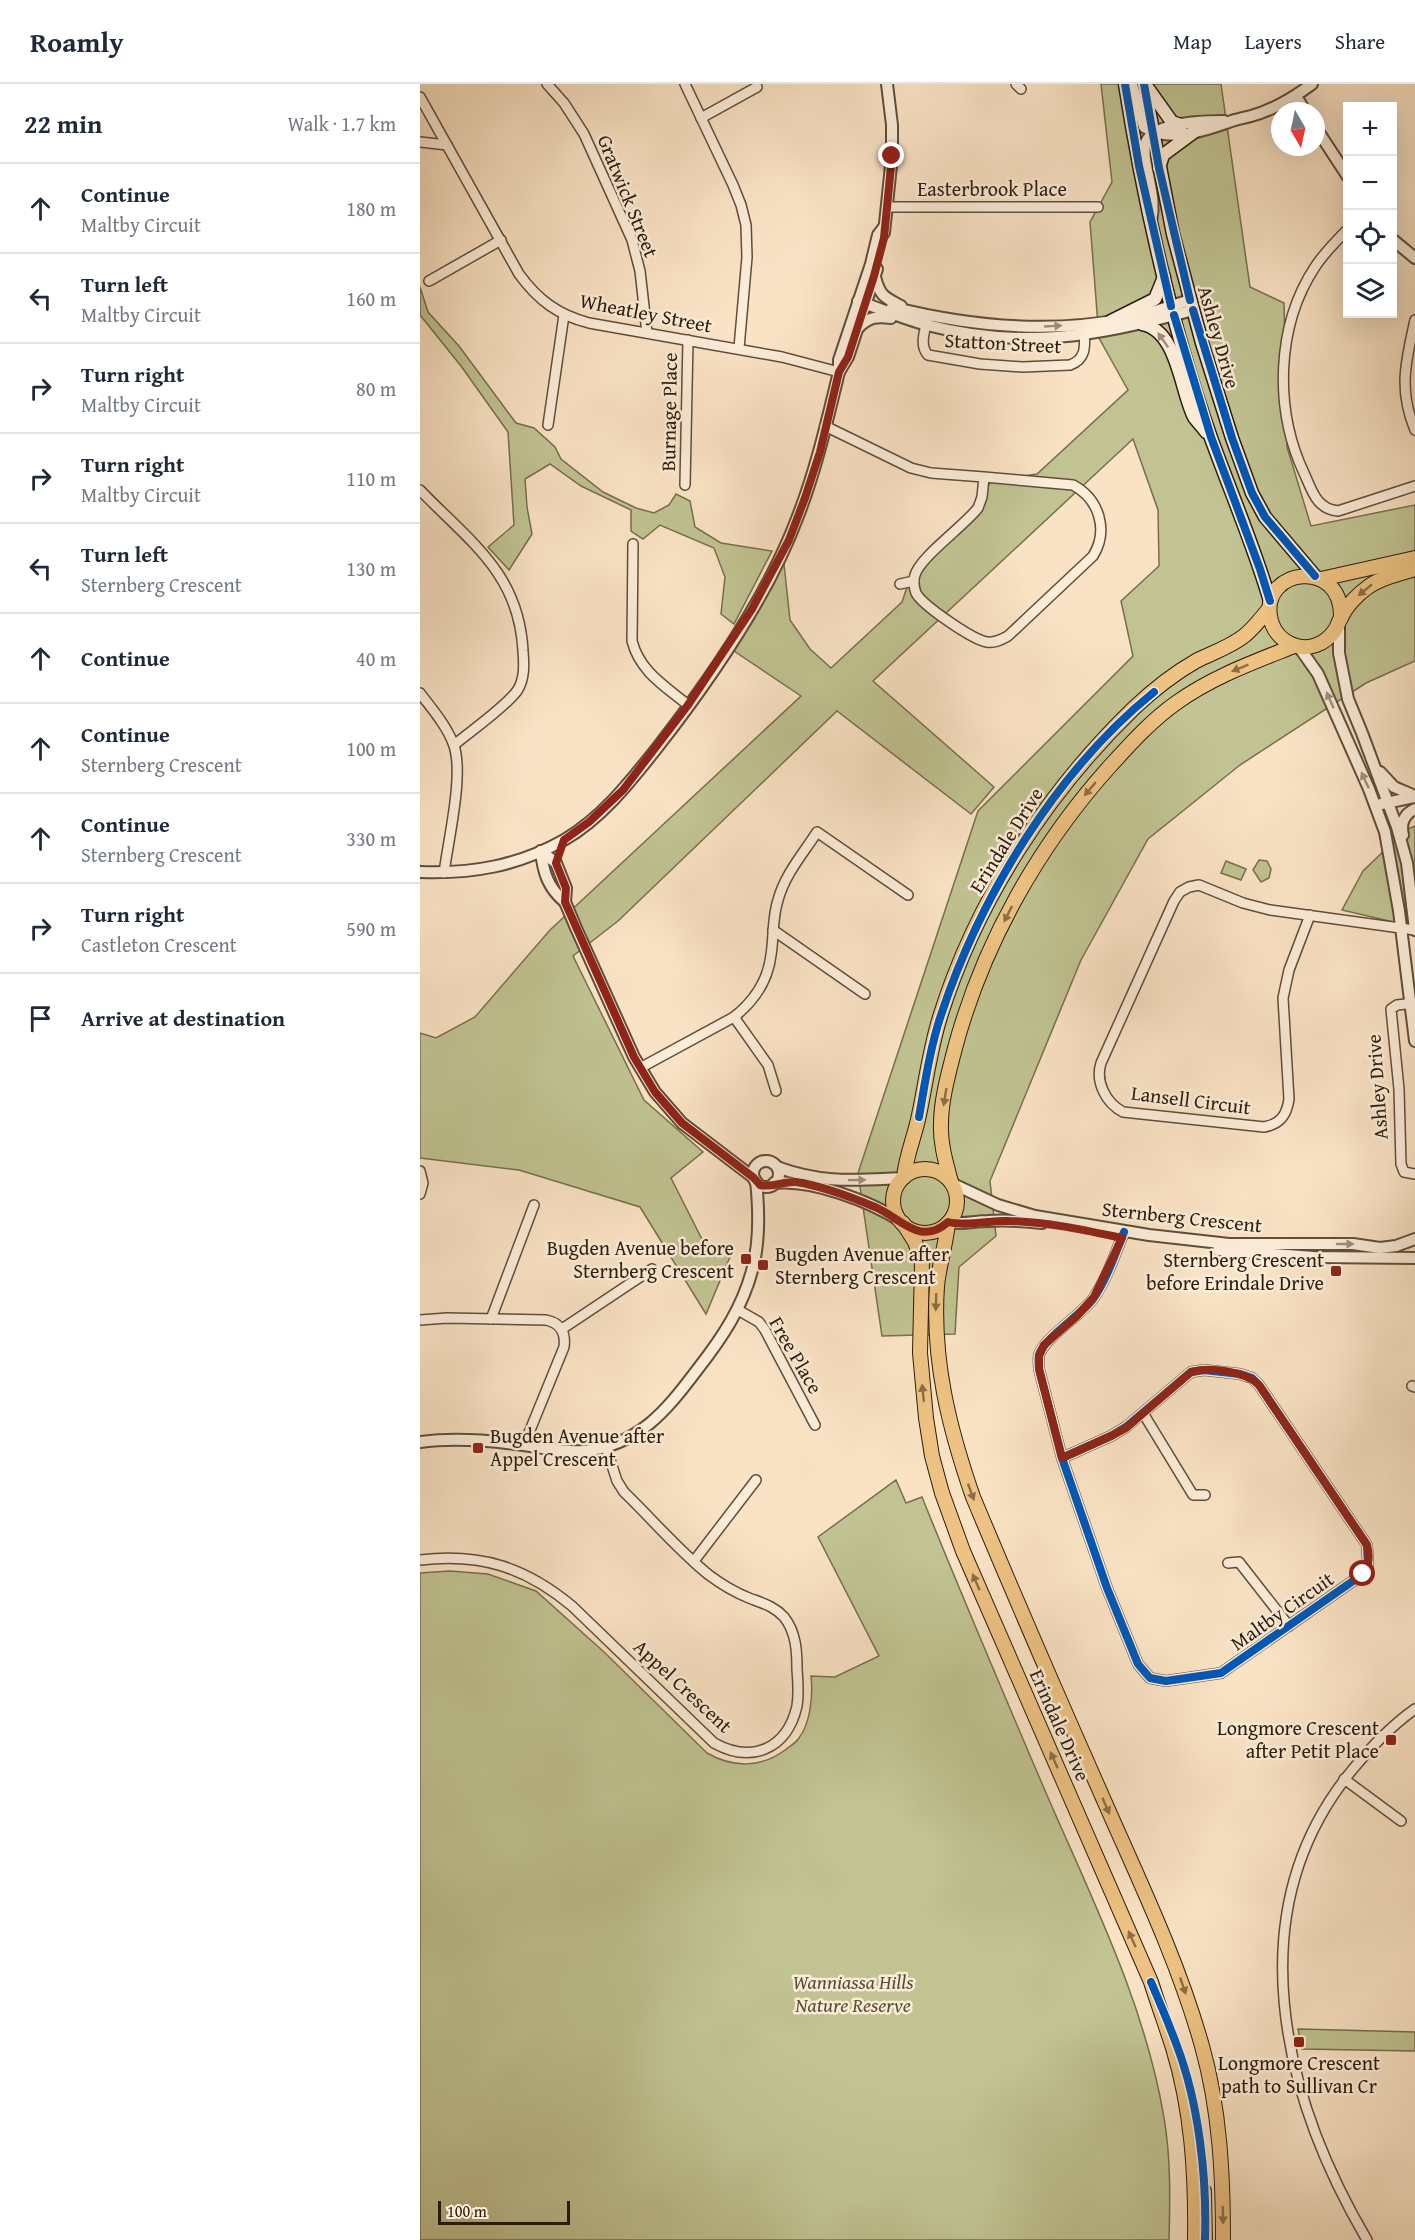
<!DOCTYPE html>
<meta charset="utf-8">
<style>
body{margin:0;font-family:"Gentium Book Plus",serif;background:#f2f2f3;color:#1f2937}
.controls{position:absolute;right:18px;top:18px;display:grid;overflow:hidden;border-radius:0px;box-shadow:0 6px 24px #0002}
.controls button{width:54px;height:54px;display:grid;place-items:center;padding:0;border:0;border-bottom:2px solid #e0e1e3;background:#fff;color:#1f2937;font:30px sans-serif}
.compass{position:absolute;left:851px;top:18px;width:54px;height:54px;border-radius:50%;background:#fff;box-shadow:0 6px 24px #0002;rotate:171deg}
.scale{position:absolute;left:18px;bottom:15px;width:132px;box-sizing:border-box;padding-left:6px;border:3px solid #2c1b0b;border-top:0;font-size:16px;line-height:21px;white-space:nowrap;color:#2c1b0b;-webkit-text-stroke:4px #fcedd9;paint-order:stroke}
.stop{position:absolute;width:18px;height:18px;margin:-14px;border:4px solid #8f2418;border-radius:50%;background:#fff}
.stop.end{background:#8f2418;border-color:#fff;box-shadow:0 2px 6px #0008}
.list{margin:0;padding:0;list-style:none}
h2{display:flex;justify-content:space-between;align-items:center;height:78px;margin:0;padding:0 24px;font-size:26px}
h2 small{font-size:20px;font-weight:400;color:#747a83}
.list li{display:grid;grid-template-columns:39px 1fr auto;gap:18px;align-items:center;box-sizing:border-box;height:90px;padding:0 24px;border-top:2px solid #e0e1e3}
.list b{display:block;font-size:22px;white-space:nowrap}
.list p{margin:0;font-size:20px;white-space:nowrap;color:#747a83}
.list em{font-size:20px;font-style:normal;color:#747a83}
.icon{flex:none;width:33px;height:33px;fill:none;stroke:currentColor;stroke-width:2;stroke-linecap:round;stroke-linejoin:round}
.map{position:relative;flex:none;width:995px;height:2156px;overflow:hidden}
header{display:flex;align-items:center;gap:36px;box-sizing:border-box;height:84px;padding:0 30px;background:#fff;border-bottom:2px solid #e0e1e3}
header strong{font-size:28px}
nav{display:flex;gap:33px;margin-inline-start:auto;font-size:21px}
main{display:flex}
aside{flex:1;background:#fff}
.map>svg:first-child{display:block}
.green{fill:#c1c392;stroke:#766f4e;stroke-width:1.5}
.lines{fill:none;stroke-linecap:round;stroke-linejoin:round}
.minor-casing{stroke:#604d3a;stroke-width:12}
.tertiary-casing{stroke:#604d3a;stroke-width:14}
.secondary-casing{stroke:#2c1b0b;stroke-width:15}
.primary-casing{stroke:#2c1b0b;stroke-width:16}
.minor{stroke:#fcedd9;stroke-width:9}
.tertiary{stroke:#fcedd9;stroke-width:10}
.secondary{stroke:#fcedd9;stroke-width:12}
.primary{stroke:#edc282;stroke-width:14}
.cycleway-casing{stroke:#fcedd9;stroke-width:11}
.cycleway{stroke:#0057b8;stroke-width:8}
.oneway{fill:#9e8e7c}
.oneway2{fill:#8c6e46}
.route{stroke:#8f2418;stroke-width:8}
.poi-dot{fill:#8f2418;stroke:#fcedd9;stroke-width:2}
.labels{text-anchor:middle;stroke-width:5;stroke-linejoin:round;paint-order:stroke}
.street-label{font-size:20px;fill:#2c1b0b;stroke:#fcedd9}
.poi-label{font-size:20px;fill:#2c1b0b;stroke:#fcedd9;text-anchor:end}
.park-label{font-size:20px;font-style:italic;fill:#594d34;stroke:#fcedd9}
</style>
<header>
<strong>Roamly</strong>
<nav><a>Map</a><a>Layers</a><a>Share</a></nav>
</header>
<main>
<aside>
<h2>22 min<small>Walk · 1.7 km</small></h2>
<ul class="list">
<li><svg class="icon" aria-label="ahead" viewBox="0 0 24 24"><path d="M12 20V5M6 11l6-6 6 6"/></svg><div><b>Continue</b><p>Maltby Circuit</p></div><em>180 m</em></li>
<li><svg class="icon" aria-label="left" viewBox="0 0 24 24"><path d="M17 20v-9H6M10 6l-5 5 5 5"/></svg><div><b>Turn left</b><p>Maltby Circuit</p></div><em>160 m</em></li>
<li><svg class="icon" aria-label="right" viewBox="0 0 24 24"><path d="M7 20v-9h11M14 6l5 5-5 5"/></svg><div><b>Turn right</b><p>Maltby Circuit</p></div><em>80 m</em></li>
<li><svg class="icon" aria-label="right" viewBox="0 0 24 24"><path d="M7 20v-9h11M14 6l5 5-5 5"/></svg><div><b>Turn right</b><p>Maltby Circuit</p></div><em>110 m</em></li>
<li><svg class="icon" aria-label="left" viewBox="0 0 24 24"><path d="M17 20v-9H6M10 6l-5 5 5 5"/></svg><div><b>Turn left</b><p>Sternberg Crescent</p></div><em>130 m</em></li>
<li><svg class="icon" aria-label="ahead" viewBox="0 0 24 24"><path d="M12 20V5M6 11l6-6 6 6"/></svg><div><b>Continue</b></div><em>40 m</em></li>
<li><svg class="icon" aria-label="ahead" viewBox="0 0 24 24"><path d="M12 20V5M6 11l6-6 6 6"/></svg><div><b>Continue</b><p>Sternberg Crescent</p></div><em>100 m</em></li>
<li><svg class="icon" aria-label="ahead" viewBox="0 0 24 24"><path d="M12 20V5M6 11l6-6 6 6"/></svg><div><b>Continue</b><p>Sternberg Crescent</p></div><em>330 m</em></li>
<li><svg class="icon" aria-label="right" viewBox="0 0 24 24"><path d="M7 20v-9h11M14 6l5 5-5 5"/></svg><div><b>Turn right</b><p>Castleton Crescent</p></div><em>590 m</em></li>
<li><svg class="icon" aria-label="arrive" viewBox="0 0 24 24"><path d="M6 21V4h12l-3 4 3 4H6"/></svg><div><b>Arrive at destination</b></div></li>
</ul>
</aside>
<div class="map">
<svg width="995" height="2156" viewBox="0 0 995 2156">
<rect width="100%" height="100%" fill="#fae3c5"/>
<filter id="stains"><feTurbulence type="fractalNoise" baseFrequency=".00333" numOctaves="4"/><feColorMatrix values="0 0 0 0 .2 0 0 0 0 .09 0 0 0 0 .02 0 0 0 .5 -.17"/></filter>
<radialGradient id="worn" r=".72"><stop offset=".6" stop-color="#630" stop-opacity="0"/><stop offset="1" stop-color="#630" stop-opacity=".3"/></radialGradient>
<g class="green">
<path d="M681,0H801L830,203L864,219L867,363L891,442L995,421V577L946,599L820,681L728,755L661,876L570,1097L576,1152L539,1183L535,1250L462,1252L438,1089L558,727L713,572L701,517L739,482L738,426L713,355L453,597L574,703L551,730L417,627L198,837L153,872L224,1016L283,1068L251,1094L289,1169L312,1168L286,1230L220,1123L99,1086L0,1074V949L16,954L55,933L130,846L381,612L314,567L364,480L370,536L390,565L411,584L482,518L489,497L562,423L570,397L617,390L708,306L679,254L670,138L692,98Z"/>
<path d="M0,203L8,228L39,262L96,339L114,344L135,363L141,375L183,408L216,424L234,429L249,421L256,410L270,417L275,443L301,459L352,467L314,540L301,530L305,493L294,464L240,441L223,455L211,447V426L161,402L130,380L105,395L107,423L112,450L89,486L68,463L94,441L88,348L41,282L0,231Z"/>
<path d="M995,742V843L922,826L943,787L986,746Z"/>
<path d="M839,776L847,777L851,785L849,794L841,798L833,786Z"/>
<path d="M806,777L826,785L821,796L801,789Z"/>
<path d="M476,1396L486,1419L502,1413C541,1510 582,1606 623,1702C669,1809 725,1918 744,2034C751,2074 750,2116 749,2156H0V1489L30,1487L68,1490L116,1507L184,1568L287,1669C313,1684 341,1684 365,1666C370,1662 376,1659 379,1654C391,1638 393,1610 391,1592L415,1593L459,1572L398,1453Z"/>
<path d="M878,1945L995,1948V1967L882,1965Z"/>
</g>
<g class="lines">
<g class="minor-casing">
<g id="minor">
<path d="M127,0L144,19L164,50L212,156L220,187L227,249"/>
<path d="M265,0L313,101L321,121L326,141L327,173L319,264"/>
<path d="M596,0L601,5"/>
<path d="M0,13L99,190C118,216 138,231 169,239L362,273L419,288"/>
<path d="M281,34L337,3"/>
<path d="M0,58L27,61"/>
<path d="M467,123H678"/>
<path d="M928,145C916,157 904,169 895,183C856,242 854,325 884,389C892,406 896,425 918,427L995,402"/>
<path d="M9,197L81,156"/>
<path d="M507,236C505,247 499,261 508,271L560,280L603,283L650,281C667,275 665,261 664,245"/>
<path d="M995,236C986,277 978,305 995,346"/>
<path d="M128,341L144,231"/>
<path d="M405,342L491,384L511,389L564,393L562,413L558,424C544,442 500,473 495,491C493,496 494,504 496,509C502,521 553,556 567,558C575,559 581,556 588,552L673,472C689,446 679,415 653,401L564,393"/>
<path d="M265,401L268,256"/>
<path d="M0,406C50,458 99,489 103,567C104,580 105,595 97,607C83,625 52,646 34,661"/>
<path d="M213,460L212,557C220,588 245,602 268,621"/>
<path d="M480,500L494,497"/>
<path d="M0,609C12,625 26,641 33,659C45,688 28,756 24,789"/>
<path d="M890,831L869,886L863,914L869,1015C867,1030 861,1040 844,1043L703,1028C686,1019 675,998 681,979L754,817L760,808L769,803L779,801L823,819L850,826L995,846"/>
<path d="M353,846L445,910"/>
<path d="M995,919L977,921L971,925L979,1005L981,1080L984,1088L995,1090"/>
<path d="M314,933L348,981L356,1007"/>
<path d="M220,984L314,933C334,917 348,897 351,871C354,853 352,834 358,816C365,790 383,770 397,748L488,811"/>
<path d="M0,1087L3,1099L0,1110"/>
<path d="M318,1226L339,1238L345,1246L395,1341"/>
<path d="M71,1235L114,1121"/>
<path d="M0,1236L27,1234L126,1236C140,1239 146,1248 144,1263L104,1361"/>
<path d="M142,1245L232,1185"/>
<path d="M992,1302L995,1303"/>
<path d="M723,1329L773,1411H785"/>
<path d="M642,1374L687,1504L718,1580L730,1594L746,1597L801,1589L943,1490L948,1481L947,1461L839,1301L832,1294L820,1290L784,1286L771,1288L706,1343L691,1352L642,1374L619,1285C619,1281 618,1275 619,1271C623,1255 661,1231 673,1215C687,1195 695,1170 704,1148"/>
<path d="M0,1476C61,1469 105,1483 152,1522L294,1659C332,1680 367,1665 377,1622C379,1610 378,1597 377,1585C377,1567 376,1548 364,1533C354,1522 342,1519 329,1514C314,1508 301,1500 289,1491C259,1467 232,1435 204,1408L197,1397L186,1363"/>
<path d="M274,1477L336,1396"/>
<path d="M808,1479L819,1478L869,1542"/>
<path d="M924,1695L981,1737"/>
<path d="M947,2156C862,2011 816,1826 933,1685C952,1662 971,1642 995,1625"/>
</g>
</g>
<g class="tertiary-casing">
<g id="tertiary">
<path d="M712,0L724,43C750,59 783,47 809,38C816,35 824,34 831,32C854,26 873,14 892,0"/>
<path d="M876,12L885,27"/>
<path d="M896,44L928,93"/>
<path d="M731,137C735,120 731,107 728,91C726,81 722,68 726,58C735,38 785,37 804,37"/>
<path d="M464,149L472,72V41L467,0"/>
<path d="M972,155L995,174"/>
<path d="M455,193C460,212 464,213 481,222"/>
<path d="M438,217C461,225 484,235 507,241C603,266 680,252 773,226"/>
<path d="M472,223C548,242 627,250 704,235C727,230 749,223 770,216"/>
<path d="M439,243C449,233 457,232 471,234"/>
<path d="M419,288L428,273L457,185"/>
<path d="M919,540V569L928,615L942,649L977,743L987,779L995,846"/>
<path d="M879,563L898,590L949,705L965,748L979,827L995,957"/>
<path d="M960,688L974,703L995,712"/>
<path d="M961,720L995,713"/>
<path d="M983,751C980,739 984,730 995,725"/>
<path d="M121,767L136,779L146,804L145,818L156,844L214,973L235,1008L262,1039L334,1094"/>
<path d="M121,767C123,788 128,804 145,818"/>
<path d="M0,788C52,790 98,782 144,756C182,734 210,698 237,664C290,596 348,513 378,432C396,386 407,337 419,288V276L451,180L458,151L464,143"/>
<circle cx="346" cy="1090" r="13"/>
<path d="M357,1083C403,1100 435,1096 483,1094"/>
<path d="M354,1099C392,1095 449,1117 481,1137"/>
<path d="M531,1099L578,1121L615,1132L729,1151L809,1160H933L960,1164L976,1162L995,1155"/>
<path d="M529,1138C542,1141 554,1137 568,1137C586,1136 604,1137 622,1139"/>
<path d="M798,1166L894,1173L995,1174"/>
<path d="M0,1358C31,1354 64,1356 95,1360C118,1362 139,1369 163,1367C218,1362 246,1327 277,1286C302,1254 323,1223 333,1183C340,1155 339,1125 336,1097"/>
</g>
</g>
<g class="secondary-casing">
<g id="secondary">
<path d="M705,0C724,120 751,240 791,354C811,409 834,462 850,517"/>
<path d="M724,0L753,150L782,259L812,354L832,409L838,420L845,433L895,492"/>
<path d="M727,3L752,38L761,41"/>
<path d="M739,84L743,71L774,48"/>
<path d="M691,237L735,215L744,193"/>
<path d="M722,240C758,246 761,309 774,333C777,338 783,343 786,348"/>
</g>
</g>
<g class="primary-casing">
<g id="primary">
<path d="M901,495L995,474"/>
<path d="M921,533C922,474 842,484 850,532C852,545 860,555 871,560C887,568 906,560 915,546C918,542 918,538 921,534C926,522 938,510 948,503C961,493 980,490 995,485"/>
<circle cx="505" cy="1117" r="32"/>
<path d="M484,1093C486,1071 495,1052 499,1031C506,998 510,965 520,933C556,817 627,708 714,624C732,607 755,589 776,577C792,569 810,563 824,552C834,544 841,534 849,525"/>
<path d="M531,1098C526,1079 520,1059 521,1040C521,1015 529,988 535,964C563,860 618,762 691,681C711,659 732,636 756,619C792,593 834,578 874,562"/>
<path d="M483,1139L495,1158L502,1178L500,1269L506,1334L512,1372L522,1409L543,1467L731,1898C738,1920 746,1942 753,1964C772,2026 776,2091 775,2156"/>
<path d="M528,1139C526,1160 519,1181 517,1202C512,1276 529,1344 553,1413C594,1511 636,1608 679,1705C716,1790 757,1873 782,1962C800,2026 803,2091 803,2156"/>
<path d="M784,2107L785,2156"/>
</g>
</g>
<use href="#minor" class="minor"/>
<use href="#tertiary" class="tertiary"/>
<use href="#secondary" class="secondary"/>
<use href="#primary" class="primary"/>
<g class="cycleway-casing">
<g id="cycleway">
<path d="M705,0L719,82L751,222"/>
<path d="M724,0L739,84L770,216"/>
<path d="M773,226L812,354L832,409L845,433L895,492"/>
<path d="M754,231L791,353L840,485L850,517"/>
<path d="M499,1033C505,999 510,964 521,931C560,813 636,687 734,608"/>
<path d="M642,1374L687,1504L718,1580L730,1594L746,1597L801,1589L943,1490L948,1481L947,1461L839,1301L832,1294L820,1290L784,1286L771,1288L706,1343L691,1352L642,1374L619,1285C619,1281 618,1275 619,1271C623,1255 661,1231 673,1215C687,1195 695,1170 704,1148"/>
<path d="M731,1898C740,1919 749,1940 757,1962C779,2020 787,2094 785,2156"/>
</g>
</g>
<use href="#cycleway" class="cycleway"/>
</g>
<defs><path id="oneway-solid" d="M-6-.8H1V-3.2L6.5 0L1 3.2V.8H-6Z" transform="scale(1.5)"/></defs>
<g class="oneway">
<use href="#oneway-solid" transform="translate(633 242) rotate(-3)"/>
<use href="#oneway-solid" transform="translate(743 256) rotate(-125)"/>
<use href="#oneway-solid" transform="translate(910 616) rotate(-114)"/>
<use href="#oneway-solid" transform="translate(945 696) rotate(-115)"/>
<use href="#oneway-solid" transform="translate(437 1096) rotate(-1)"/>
<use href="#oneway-solid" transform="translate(925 1160)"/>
</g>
<g class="oneway2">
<use href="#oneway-solid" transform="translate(945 506) rotate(141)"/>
<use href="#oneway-solid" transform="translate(820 584) rotate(158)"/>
<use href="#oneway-solid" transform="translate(670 705) rotate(130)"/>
<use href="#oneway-solid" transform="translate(588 830) rotate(117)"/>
<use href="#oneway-solid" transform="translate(525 1013) rotate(99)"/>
<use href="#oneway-solid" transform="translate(516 1218) rotate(92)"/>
<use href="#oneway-solid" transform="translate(503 1309) rotate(-96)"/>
<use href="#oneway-solid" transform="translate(551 1408) rotate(70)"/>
<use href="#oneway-solid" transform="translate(556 1498) rotate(-114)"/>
<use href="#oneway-solid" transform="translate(634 1676) rotate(-114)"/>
<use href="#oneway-solid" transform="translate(686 1722) rotate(66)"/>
<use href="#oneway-solid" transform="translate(712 1855) rotate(-114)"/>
<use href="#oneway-solid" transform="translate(763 1902) rotate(71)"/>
<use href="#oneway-solid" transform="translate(803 2131) rotate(89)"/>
</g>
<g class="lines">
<path class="route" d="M472,72L464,154L454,192L428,273L419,288L400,368L385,414L369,456L332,525L268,621L203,706L169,738L144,756L136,779L146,804L145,818L214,973L235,1008L262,1039L334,1094L340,1101C352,1104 364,1097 376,1098C403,1102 431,1113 455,1123C481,1134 500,1163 528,1138C547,1143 570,1136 589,1137C628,1138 664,1146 702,1154L674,1213L656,1233L624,1261L619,1272V1285L642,1374L691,1352L706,1344L771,1288C791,1283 825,1287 839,1301L947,1461C950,1473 949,1480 943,1490"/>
</g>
<g class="poi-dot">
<rect x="320" y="1169" width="12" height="12" rx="3"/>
<rect x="337" y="1175" width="12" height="12" rx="3"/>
<rect x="910" y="1181" width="12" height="12" rx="3"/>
<rect x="52" y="1358" width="12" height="12" rx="3"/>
<rect x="965" y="1650" width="12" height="12" rx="3"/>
<rect x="873" y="1952" width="12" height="12" rx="3"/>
</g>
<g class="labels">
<g class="street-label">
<text x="572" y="112">Easterbrook Place</text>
<text transform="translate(208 112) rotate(68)" y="7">Gratwick Street</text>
<text transform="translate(226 229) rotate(11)" y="7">Wheatley Street</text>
<text transform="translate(799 253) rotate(74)" y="7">Ashley Drive</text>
<text transform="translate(583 259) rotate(3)" y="7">Statton Street</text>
<text transform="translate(249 328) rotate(-89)" y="7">Burnage Place</text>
<text transform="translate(586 756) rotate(-58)" y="7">Erindale Drive</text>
<text transform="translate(957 1003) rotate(-94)" y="7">Ashley Drive</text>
<text transform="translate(771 1016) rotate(7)" y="7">Lansell Circuit</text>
<text transform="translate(762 1133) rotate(6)" y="7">Sternberg Crescent</text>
<text transform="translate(376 1271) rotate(60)" y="7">Free Place</text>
<text transform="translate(862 1527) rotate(-35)" y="7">Maltby Circuit</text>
<text transform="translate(263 1602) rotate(43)" y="7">Appel Crescent</text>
<text transform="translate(640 1641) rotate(66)" y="7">Erindale Drive</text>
</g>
<g class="poi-label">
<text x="314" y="1171">Bugden Avenue before<tspan x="314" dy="23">Sternberg Crescent</tspan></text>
<text x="355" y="1177" text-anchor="start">Bugden Avenue after<tspan x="355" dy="23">Sternberg Crescent</tspan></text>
<text x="904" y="1183">Sternberg Crescent<tspan x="904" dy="23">before Erindale Drive</tspan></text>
<text x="70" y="1359" text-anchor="start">Bugden Avenue after<tspan x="70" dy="23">Appel Crescent</tspan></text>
<text x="959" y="1651">Longmore Crescent<tspan x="959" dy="23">after Petit Place</tspan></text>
<text x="879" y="1986" text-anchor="middle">Longmore Crescent<tspan x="879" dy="23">path to Sullivan Cr</tspan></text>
</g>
<g class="park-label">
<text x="433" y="1905">Wanniassa Hills<tspan x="433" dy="23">Nature Reserve</tspan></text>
</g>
</g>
<rect width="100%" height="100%" filter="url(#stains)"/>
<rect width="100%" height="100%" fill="url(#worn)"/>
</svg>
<div class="controls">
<button>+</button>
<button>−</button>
<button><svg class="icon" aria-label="locate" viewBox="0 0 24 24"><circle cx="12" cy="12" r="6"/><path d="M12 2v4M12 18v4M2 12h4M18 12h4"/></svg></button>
<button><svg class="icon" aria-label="layers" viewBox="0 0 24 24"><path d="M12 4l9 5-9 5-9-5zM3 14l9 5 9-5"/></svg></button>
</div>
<svg class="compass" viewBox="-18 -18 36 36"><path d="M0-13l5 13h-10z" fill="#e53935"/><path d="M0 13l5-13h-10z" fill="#747a83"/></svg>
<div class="scale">100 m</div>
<div class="stop" style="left:943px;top:1490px"></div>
<div class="stop end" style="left:472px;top:72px"></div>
</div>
</main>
